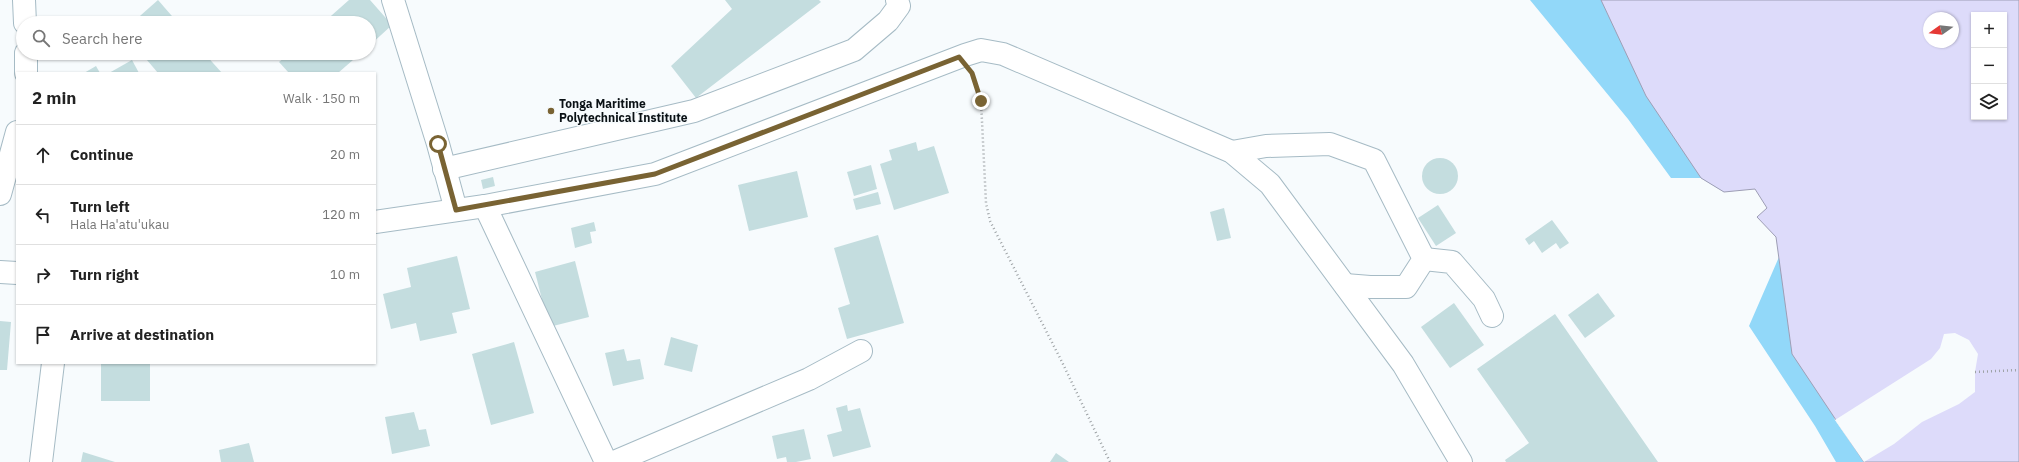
<!DOCTYPE html>
<meta charset="utf-8">
<style>
body{margin:0;font-family:"IBM Plex Sans",sans-serif;background:#f6f6f6;color:#222}
.controls{position:absolute;right:12px;top:12px;display:grid;overflow:hidden;border-radius:0px;box-shadow:0 1px 3px #0004}
.controls button{width:36px;height:36px;display:grid;place-items:center;padding:0;border:0;border-bottom:1px solid #e0e0e0;background:#fff;color:#222;font:20px sans-serif}
.compass{position:absolute;left:1923px;top:12px;width:36px;height:36px;border-radius:50%;background:#fff;box-shadow:0 1px 3px #0004;rotate:255deg}
.stop{position:absolute;width:12px;height:12px;margin:-9px;border:3px solid #796333;border-radius:50%;background:#fff}
.stop.end{background:#796333;border-color:#fff;box-shadow:0 1px 4px #0008}
.list{margin:0;padding:0;list-style:none}
h2{display:flex;justify-content:space-between;align-items:center;height:52px;margin:0;padding:0 16px;font-size:17px}
h2 small{font-size:13px;font-weight:400;color:#767676}
.list li{display:grid;grid-template-columns:26px 1fr auto;gap:12px;align-items:center;box-sizing:border-box;height:60px;padding:0 16px;border-top:1px solid #e0e0e0}
.list b{display:block;font-size:15px;white-space:nowrap}
.list p{margin:0;font-size:13px;white-space:nowrap;color:#767676}
.list em{font-size:13px;font-style:normal;color:#767676}
.icon{flex:none;width:22px;height:22px;fill:none;stroke:currentColor;stroke-width:2;stroke-linecap:round;stroke-linejoin:round}
.map{position:relative;flex:none;width:2019px;height:462px;overflow:hidden}
.search{position:absolute;background:#fff;box-shadow:0 1px 3px #0004;left:16px;top:16px;width:360px;height:44px;display:flex;align-items:center;gap:10px;box-sizing:border-box;padding:0 14px;border-radius:22px;color:#767676;font-size:15px}
.panel{position:absolute;background:#fff;box-shadow:0 1px 3px #0004;left:16px;top:72px;width:360px;height:292px;border-radius:0px}
.map>svg:first-child{display:block}
.green{fill:#92d8f9}
.water{fill:#dddbfa;stroke:#9e9eb5;fill-rule:evenodd}
.pier{fill:#f7fbfd}
.building{fill:#c4dddf}
.lines{fill:none;stroke-linecap:round;stroke-linejoin:round}
.minor-casing{stroke:#a6bbc5;stroke-width:24}
.path{stroke:#9da2a5;stroke-width:2.5;stroke-dasharray:1 3;stroke-linecap:butt}
.minor{stroke:#fff;stroke-width:22}
.route{stroke:#796333;stroke-width:5}
.poi-dot{fill:#796333;stroke:#f7fbfd;stroke-width:1.5}
.labels{text-anchor:middle;stroke-width:3;stroke-linejoin:round;paint-order:stroke}
.poi-label{font-size:12px;font-weight:bold;fill:#0a1115;stroke:#f7fbfd;text-anchor:start}
</style>
<div class="map">
<svg width="2019" height="462" viewBox="0 0 2019 462">
<rect width="100%" height="100%" fill="#f7fbfd"/>
<g class="green">
<path d="M1530,0H1671L1724,192L1701,178H1671L1628,119Z"/>
<path d="M1779,257L1835,420L1864,462H1836L1815,426L1749,326Z"/>
</g>
<path class="water" d="M1601,0H2019V462H1864L1792,354L1776,237L1757,217L1767,208L1755,189L1724,192L1701,178L1646,96ZM1974,15H2004V117H1974ZM1929,18H1953V42H1929Z"/>
<path class="pier" d="M1955,333L1969,340L1978,354L1975,372V392L1959,404L1922,422L1894,444L1864,462L1835,420L1931,359L1940,348L1944,334Z"/>
<g class="building">
<path d="M158,0L178,23H132Z"/>
<path d="M349,0H370L392,25L369,46V23H323Z"/>
<path d="M725,0H819L821,2L696,98L671,66L732,9Z"/>
<path d="M141,53H204L222,73H158Z"/>
<path d="M290,53H361L338,73H289L279,62Z"/>
<path d="M132,60L139,73H109Z"/>
<path d="M96,66L100,73H84Z"/>
<path d="M916,142L918,151L934,146L949,193L894,210L880,164L892,160L889,150Z"/>
<circle cx="1440" cy="176" r="18"/>
<path d="M871,165L877,189L854,196L847,172Z"/>
<path d="M797,171L808,217L749,231L738,185Z"/>
<path d="M493,177L495,186L483,189L481,180Z"/>
<path d="M878,192L881,204L856,210L853,199Z"/>
<path d="M1438,205L1456,233L1436,246L1418,218Z"/>
<path d="M1224,208L1231,238L1217,241L1210,212Z"/>
<path d="M1552,220L1569,243L1560,249L1556,243L1542,253L1534,241L1529,245L1525,239Z"/>
<path d="M594,222L596,231L590,232L592,243L575,248L571,228Z"/>
<path d="M878,235L904,323L847,339L838,308L850,304L834,248Z"/>
<path d="M457,256L470,309L452,313L457,333L420,341L416,323L391,329L383,294L411,287L407,268Z"/>
<path d="M575,261L589,317L549,327L535,272Z"/>
<path d="M1598,293L1615,316L1585,338L1568,315Z"/>
<path d="M1454,303L1484,345L1450,368L1421,327Z"/>
<path d="M1555,314L1658,462H1506L1505,460L1529,443L1477,369Z"/>
<path d="M0,321L11,322L7,370H0Z"/>
<path d="M671,337L698,345L692,372L664,365Z"/>
<path d="M514,342L534,413L491,425L472,354Z"/>
<path d="M624,349L627,361L640,359L644,379L613,386L605,353Z"/>
<rect x="101" y="363" width="49" height="38"/>
<path d="M847,405L848,411L860,408L871,447L833,457L827,435L842,431L836,408Z"/>
<path d="M414,412L419,430L426,429L430,446L392,454L385,417Z"/>
<path d="M804,429L811,459L796,462H787L786,457L777,459L772,436Z"/>
<path d="M249,443L254,462H221L219,450Z"/>
<path d="M83,452L115,462H81Z"/>
<path d="M1056,453L1069,462H1050Z"/>
</g>
<g class="lines">
<g class="minor-casing">
<g id="minor">
<path d="M24,0L25,23"/>
<path d="M393,0L438,144L456,210"/>
<path d="M26,53V73"/>
<path d="M1232,152L1266,146L1330,144L1374,160L1424,259L1406,287H1370L1345,285"/>
<path d="M444,169L694,111L854,50L888,21L899,6L897,0"/>
<path d="M0,194L17,132"/>
<path d="M485,206L606,462"/>
<path d="M375,222L485,206L655,174L965,55L981,50L1003,54L1232,152L1270,184L1403,364L1461,462"/>
<path d="M1424,259L1452,262L1484,299L1492,316"/>
<path d="M0,272L17,273"/>
<path d="M41,462L53,363"/>
<path d="M614,462L809,379L861,351"/>
</g>
</g>
<g class="path">
<path d="M973,79L981,101L986,203L990,221L1062,362L1110,462"/>
<path d="M1975,372L2019,370"/>
</g>
<use href="#minor" class="minor"/>
</g>
<g class="lines">
<path class="route" d="M438,144L456,210L655,174L959,57L972,73L981,101"/>
</g>
<circle class="poi-dot" cx="551" cy="111" r="4"/>
<g class="labels">
<g class="poi-label">
<text x="559" y="108">Tonga Maritime<tspan x="559" dy="14">Polytechnical Institute</tspan></text>
</g>
</g>
</svg>
<div class="controls">
<button>+</button>
<button>−</button>
<button><svg class="icon" aria-label="layers" viewBox="0 0 24 24"><path d="M12 4l9 5-9 5-9-5zM3 14l9 5 9-5"/></svg></button>
</div>
<svg class="compass" viewBox="-18 -18 36 36"><path d="M0-13l5 13h-10z" fill="#e53935"/><path d="M0 13l5-13h-10z" fill="#767676"/></svg>
<div class="stop" style="left:438px;top:144px"></div>
<div class="stop end" style="left:981px;top:101px"></div>
<div class="search"><svg class="icon" aria-label="search" viewBox="0 0 24 24"><circle cx="10" cy="10" r="6"/><path d="M15 15l6 6"/></svg>Search here</div>
<section class="panel">
<h2>2 min<small>Walk · 150 m</small></h2>
<ul class="list">
<li><svg class="icon" aria-label="ahead" viewBox="0 0 24 24"><path d="M12 20V5M6 11l6-6 6 6"/></svg><div><b>Continue</b></div><em>20 m</em></li>
<li><svg class="icon" aria-label="left" viewBox="0 0 24 24"><path d="M17 20v-9H6M10 6l-5 5 5 5"/></svg><div><b>Turn left</b><p>Hala Ha'atu'ukau</p></div><em>120 m</em></li>
<li><svg class="icon" aria-label="right" viewBox="0 0 24 24"><path d="M7 20v-9h11M14 6l5 5-5 5"/></svg><div><b>Turn right</b></div><em>10 m</em></li>
<li><svg class="icon" aria-label="arrive" viewBox="0 0 24 24"><path d="M6 21V4h12l-3 4 3 4H6"/></svg><div><b>Arrive at destination</b></div></li>
</ul>
</section>
</div>
